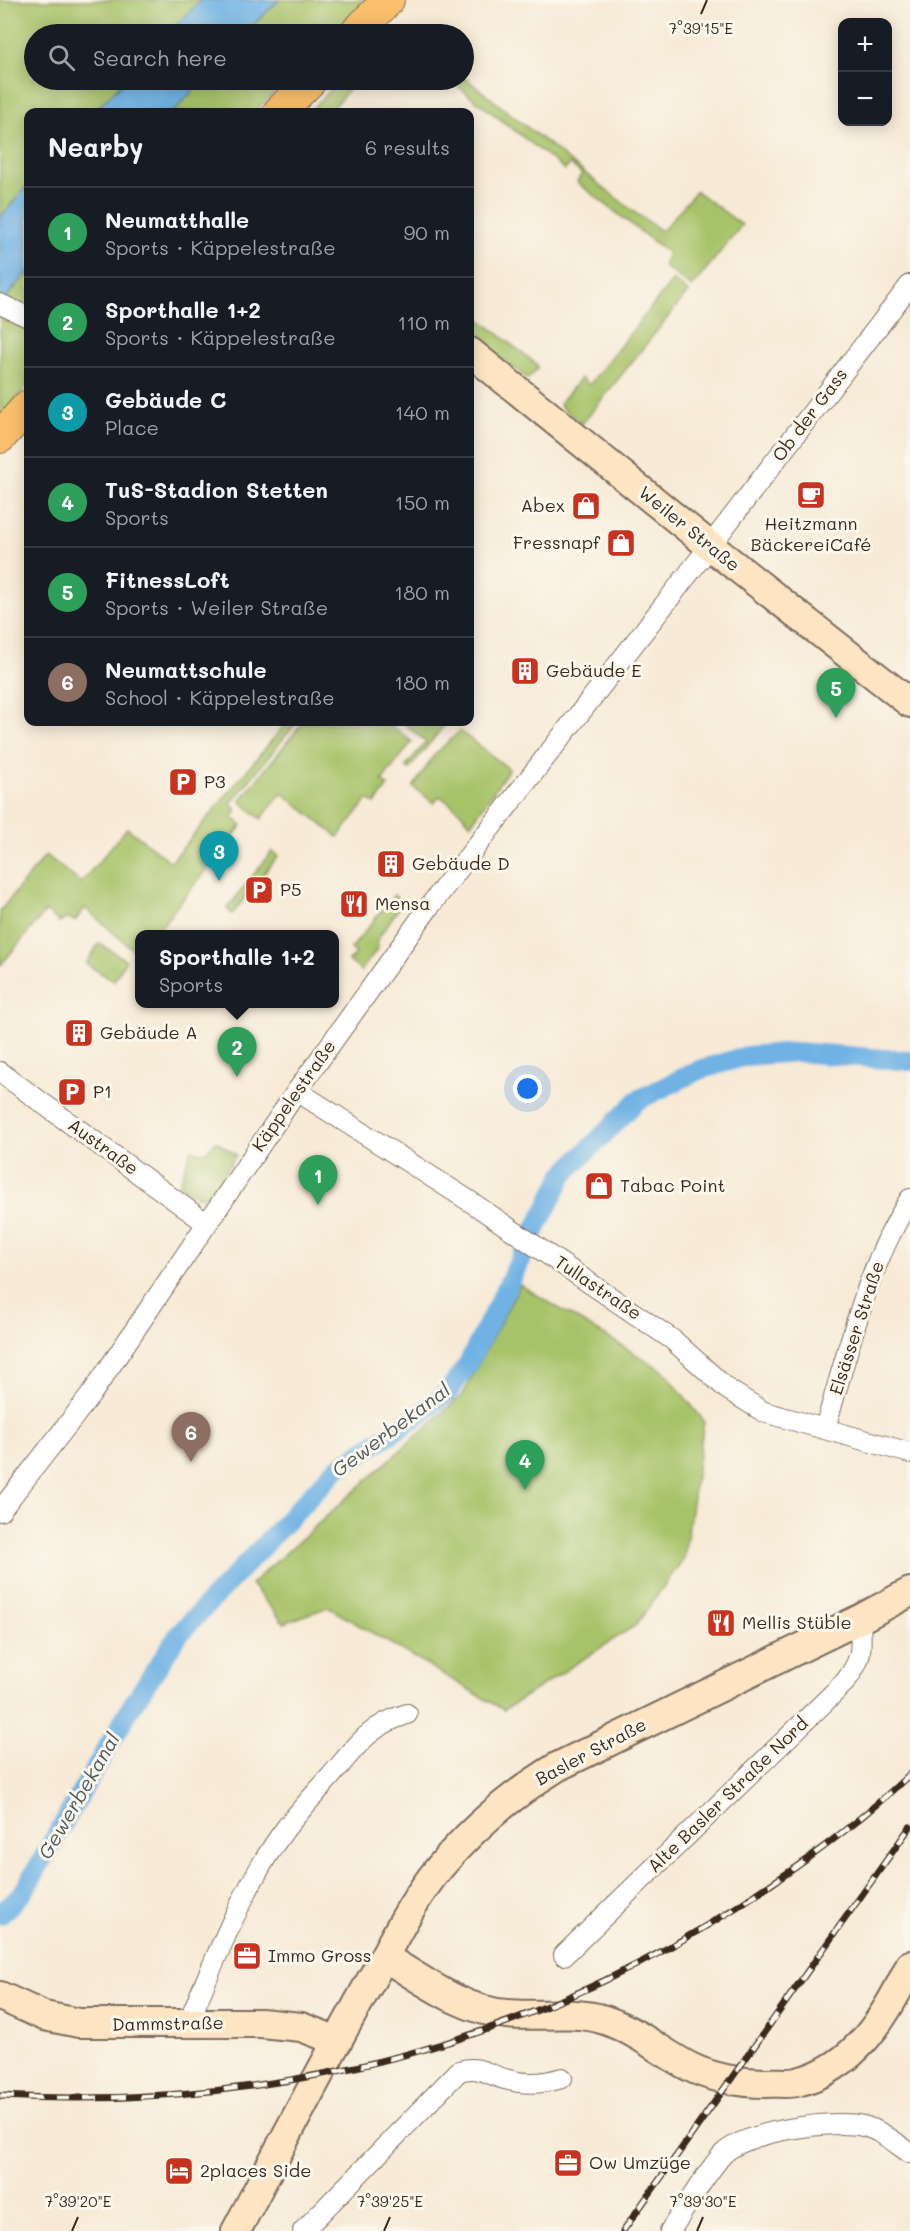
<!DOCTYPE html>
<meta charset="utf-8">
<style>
body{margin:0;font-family:Mali,sans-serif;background:#20242c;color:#f1f3f6}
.controls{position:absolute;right:18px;top:18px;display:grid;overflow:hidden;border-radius:12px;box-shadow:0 3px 15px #0003}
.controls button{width:54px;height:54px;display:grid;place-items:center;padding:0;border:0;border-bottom:2px solid #363941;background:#171b24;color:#f1f3f6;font:30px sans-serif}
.you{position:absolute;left:528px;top:1089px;width:21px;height:21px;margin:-15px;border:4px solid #fff;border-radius:50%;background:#1a73e8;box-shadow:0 0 0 9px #1a73e833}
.badge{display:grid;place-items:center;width:39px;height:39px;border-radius:50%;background:#2563eb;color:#fff;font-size:20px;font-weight:700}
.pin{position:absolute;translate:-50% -50px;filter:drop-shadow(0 2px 3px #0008)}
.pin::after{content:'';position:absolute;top:32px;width:21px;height:18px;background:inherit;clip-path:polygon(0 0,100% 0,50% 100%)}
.popup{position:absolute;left:135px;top:930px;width:204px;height:78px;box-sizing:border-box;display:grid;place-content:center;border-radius:12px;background:#171b24;filter:drop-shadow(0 2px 4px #0005);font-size:20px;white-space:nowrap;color:#9ea1a6}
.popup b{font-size:22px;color:#f1f3f6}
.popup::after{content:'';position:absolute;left:50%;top:100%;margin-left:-12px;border:12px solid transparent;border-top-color:#171b24}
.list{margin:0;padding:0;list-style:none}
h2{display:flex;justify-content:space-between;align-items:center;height:78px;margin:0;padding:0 24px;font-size:26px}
h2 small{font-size:20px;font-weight:400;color:#9ea1a6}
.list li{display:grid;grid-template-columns:39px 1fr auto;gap:18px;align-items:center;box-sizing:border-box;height:90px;padding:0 24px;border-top:2px solid #363941}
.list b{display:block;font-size:22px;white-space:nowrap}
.list p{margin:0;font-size:20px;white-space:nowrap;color:#9ea1a6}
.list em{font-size:20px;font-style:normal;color:#9ea1a6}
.icon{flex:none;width:33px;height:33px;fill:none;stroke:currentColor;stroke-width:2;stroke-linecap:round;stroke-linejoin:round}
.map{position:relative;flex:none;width:910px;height:2231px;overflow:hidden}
.search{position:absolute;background:#171b24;box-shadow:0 3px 15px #0003;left:24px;top:24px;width:450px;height:66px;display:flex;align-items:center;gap:15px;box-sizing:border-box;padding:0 21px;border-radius:33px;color:#9ea1a6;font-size:22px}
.panel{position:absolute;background:#171b24;box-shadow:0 3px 15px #0003;left:24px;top:108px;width:450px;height:618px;border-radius:12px}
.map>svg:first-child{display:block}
.green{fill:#a7c369;stroke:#717644;stroke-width:1.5}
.water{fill:#70b2e4;stroke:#566e81;stroke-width:1.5}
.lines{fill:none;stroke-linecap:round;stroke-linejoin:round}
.canal{stroke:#70b2e4;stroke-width:20}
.street-casing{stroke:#7d6d5e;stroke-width:22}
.secondary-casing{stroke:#7d6d5e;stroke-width:32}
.primary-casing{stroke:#7d6d5e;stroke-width:34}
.street{stroke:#fff;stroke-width:20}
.secondary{stroke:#fde5c4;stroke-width:28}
.primary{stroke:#f9bf6c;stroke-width:32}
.rail-casing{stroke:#3b2a1e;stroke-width:7}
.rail{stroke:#fbf7ec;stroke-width:4.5;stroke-dasharray:14;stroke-linecap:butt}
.ticks{fill:none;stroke:#3b2a1e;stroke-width:2}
.labels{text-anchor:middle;stroke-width:6;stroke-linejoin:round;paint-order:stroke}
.street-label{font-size:18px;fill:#3b2a1e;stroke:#fbf7ec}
.poi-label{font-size:18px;fill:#3b2a1e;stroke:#fbf7ec;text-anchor:start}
.water-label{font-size:20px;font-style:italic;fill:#4e5a63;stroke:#fbf7ec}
.ticks-label{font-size:15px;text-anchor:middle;fill:#3b2a1e;stroke:#fbf7ec;stroke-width:6;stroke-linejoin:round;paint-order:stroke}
</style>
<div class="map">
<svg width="910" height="2231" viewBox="0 0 910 2231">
<rect width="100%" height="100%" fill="#fbf7ec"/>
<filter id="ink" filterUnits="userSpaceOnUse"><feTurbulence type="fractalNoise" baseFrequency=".0167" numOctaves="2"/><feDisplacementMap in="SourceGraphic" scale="12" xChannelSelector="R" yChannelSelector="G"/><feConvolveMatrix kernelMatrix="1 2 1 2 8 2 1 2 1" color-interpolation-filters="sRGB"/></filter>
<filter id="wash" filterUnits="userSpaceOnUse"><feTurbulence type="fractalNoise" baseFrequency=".008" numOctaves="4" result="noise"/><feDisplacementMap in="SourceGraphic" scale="24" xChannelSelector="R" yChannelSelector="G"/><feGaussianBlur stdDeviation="1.35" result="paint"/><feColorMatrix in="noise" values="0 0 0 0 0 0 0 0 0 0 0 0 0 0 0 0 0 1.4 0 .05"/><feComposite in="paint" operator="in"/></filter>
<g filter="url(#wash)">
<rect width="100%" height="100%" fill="#f7ead6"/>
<g class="green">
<path d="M0,0H201L168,34H34V80H125L94,112H28V185L0,218Z"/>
<path d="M279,0H367L332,34H244Z"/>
<path d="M464,77L634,212L662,231L696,191L742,225L692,287L666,268L664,264L668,253L577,182L582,174L570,164L565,170L450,80H464Z"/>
<path d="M203,80H287L254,112H173Z"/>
<path d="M340,80H356L330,112H309Z"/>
<path d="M28,272V385L0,418V305Z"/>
<path d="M673,280L688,292L582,424L561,407L560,403L581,378L589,385Z"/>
<path d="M477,317L536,364L538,368L528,379L470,334V327Z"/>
<path d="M287,722H297L231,803L237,811L232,817L242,825L155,934H140L139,955L85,908L75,921L68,918L59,922L46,911L0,966V911L46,855L81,883L127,828L171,862Z"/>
<path d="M303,722H387L412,742L382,781L388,786L375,804L368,799L338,837L282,793L261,819L240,801Z"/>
<path d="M402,722H447L409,769L406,766L426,742Z"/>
<path d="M460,731L509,769L471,824L458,810L440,796L434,803L413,787L435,754Z"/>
<path d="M272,851L278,856L232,914L227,909Z"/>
<path d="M394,895L403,902L377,940L378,948L361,971L349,961L356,953L351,949Z"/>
<path d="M99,943L126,960L114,981L86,964Z"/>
<path d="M216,1141L236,1155L209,1196H196L179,1185L191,1150L199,1152L207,1151Z"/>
<path d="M520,1285L664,1371L704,1421L684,1558L636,1625L504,1710L328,1607L284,1623L251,1584L463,1394Z"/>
</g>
<g class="water">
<path d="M201,0H279L244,34H168Z"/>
<path d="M125,80H203L173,112H94Z"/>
<path d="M28,185V272L0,305V218Z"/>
</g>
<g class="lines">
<path class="canal" d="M0,1915L24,1891L131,1707L179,1634L336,1469L417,1417L448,1392L468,1364L563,1175L638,1100L699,1070L746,1056L797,1052L910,1061"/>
</g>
</g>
<g filter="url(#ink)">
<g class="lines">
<g class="street-casing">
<g id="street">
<path d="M0,304L28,317"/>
<path d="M0,1072L206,1223"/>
<path d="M297,1091L471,1202L673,1340L727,1389L764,1412L910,1453"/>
<path d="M825,1428C849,1350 866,1268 910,1199"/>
<path d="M0,1511L90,1396L297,1091L429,907L710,546L910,285"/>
<path d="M564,1955L845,1682C864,1657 861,1649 860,1619"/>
<path d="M188,2023C215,1960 245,1882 286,1828C300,1810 316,1793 331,1776C356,1747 368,1726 407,1714"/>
<path d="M303,2231L459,2071C480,2065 486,2074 505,2079C525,2085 542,2084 562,2078"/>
<path d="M670,2231C686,2207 704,2176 722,2155C744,2131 833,2119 863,2126C881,2130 895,2143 910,2153"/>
</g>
</g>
<g class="secondary-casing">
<g id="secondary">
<path d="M470,352L710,546L910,703"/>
<path d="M384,1957C422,1979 462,2011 507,2014C537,2017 568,2011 598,2018C632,2027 659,2051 690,2067C712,2078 741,2083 765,2083C775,2082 788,2084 797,2082C855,2068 887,2015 910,1965"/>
<path d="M0,1996L44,2016L79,2023H261L301,2027L338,2041"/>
<path d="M236,2231C281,2146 326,2059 374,1975C394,1939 413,1899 440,1867C473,1827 513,1794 557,1767L860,1619L910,1592"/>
</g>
</g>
<g class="primary-casing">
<g id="primary">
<path d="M355,34L388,0"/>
<path d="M279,112L311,80"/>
<path d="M0,437L28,406"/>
</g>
</g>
<use href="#street" class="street"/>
<use href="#secondary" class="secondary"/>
<use href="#primary" class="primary"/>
<g class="rail-casing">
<g id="rail">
<path d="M0,2096C277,2111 540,2043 770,1885C819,1852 867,1815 910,1774"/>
<path d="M623,2231L910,1827"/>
</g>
</g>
<use href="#rail" class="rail"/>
</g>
</g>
<path class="ticks" d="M701,14L707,0M72,2231L78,2217M384,2231L390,2217M697,2231L703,2217"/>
<defs>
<g id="cafe-square" transform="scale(1.5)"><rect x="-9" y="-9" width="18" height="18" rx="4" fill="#c8321e" stroke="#fbf7ec"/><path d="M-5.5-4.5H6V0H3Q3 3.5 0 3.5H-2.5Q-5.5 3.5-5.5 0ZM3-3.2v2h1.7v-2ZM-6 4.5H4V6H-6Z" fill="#fff"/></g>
<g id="shop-square" transform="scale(1.5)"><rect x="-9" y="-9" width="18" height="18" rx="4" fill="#c8321e" stroke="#fbf7ec"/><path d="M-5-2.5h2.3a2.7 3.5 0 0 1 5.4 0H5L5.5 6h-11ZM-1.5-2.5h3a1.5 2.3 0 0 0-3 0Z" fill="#fff"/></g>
<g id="building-square" transform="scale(1.5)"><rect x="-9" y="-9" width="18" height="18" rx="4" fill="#c8321e" stroke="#fbf7ec"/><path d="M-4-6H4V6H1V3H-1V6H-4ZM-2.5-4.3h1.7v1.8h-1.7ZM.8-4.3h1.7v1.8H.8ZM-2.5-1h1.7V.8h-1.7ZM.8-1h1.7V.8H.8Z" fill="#fff"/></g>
<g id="parking-square" transform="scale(1.5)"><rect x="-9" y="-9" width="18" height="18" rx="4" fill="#c8321e" stroke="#fbf7ec"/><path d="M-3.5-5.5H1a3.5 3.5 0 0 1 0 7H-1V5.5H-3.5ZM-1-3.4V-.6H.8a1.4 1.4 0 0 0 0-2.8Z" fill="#fff"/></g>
<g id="restaurant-square" transform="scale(1.5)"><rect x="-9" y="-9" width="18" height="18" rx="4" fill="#c8321e" stroke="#fbf7ec"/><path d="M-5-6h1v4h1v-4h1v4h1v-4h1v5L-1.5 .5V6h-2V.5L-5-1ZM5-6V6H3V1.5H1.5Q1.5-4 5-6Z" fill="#fff"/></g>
<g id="office-square" transform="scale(1.5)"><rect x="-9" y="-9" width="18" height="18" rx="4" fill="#c8321e" stroke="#fbf7ec"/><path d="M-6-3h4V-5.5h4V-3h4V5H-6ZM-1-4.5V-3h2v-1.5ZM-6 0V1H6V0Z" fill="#fff"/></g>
<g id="hotel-square" transform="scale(1.5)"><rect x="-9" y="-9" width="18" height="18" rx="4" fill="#c8321e" stroke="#fbf7ec"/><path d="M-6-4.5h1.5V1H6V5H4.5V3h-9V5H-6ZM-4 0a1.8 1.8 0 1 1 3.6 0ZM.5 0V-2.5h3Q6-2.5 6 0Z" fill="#fff"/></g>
</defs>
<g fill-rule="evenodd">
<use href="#cafe-square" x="811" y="495"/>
<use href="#shop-square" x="586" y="506"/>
<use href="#shop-square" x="621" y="543"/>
<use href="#building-square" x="525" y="671"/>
<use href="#parking-square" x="183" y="782"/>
<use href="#building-square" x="391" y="864"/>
<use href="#parking-square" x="259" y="890"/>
<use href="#restaurant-square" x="354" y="904"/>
<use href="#building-square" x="79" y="1033"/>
<use href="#parking-square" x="72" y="1092"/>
<use href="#shop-square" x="599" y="1186"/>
<use href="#restaurant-square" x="721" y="1623"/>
<use href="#office-square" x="247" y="1956"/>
<use href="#office-square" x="568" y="2163"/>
<use href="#hotel-square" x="179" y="2171"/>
</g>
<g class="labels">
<g class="street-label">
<text transform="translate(810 415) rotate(-53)" y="6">Ob der Gass</text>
<text transform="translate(689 529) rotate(39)" y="6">Weiler Straße</text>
<text transform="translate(294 1096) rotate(-55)" y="6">Käppelestraße</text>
<text transform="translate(103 1147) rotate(36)" y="6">Austraße</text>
<text transform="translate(598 1288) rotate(34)" y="6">Tullastraße</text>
<text transform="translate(857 1328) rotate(-72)" y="6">Elsässer Straße</text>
<text transform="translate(591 1752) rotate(-28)" y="6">Basler Straße</text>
<text transform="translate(728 1795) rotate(-44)" y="6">Alte Basler Straße Nord</text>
<text transform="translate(168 2024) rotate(-1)" y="6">Dammstraße</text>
</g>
<g class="poi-label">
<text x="565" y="512" text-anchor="end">Abex</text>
<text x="811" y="530" text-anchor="middle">Heitzmann<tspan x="811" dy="21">BäckereiCafé</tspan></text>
<text x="600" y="549" text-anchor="end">Fressnapf</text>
<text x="546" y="677">Gebäude E</text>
<text x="204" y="788">P3</text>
<text x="412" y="870">Gebäude D</text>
<text x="280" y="896">P5</text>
<text x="375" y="910">Mensa</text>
<text x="100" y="1039">Gebäude A</text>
<text x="93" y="1098">P1</text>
<text x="620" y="1192">Tabac Point</text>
<text x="742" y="1629">Mellis Stüble</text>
<text x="268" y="1962">Immo Gross</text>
<text x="589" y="2169">Ow Umzüge</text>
<text x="200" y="2177">2places Side</text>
</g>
<g class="water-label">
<text transform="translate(391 1430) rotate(-37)" y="7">Gewerbekanal</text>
<text transform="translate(79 1796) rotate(-60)" y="7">Gewerbekanal</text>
</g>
</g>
<g class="ticks-label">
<text x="701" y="34">7°39'15"E</text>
<text x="78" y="2207">7°39'20"E</text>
<text x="390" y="2207">7°39'25"E</text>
<text x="703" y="2207">7°39'30"E</text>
</g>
</svg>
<div class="controls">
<button>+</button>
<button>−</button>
</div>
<div class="you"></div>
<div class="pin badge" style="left:318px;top:1205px;background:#2e9e5b">1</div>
<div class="pin badge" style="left:237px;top:1077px;background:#2e9e5b">2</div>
<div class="popup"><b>Sporthalle 1+2</b>Sports</div>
<div class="pin badge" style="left:219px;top:881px;background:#0f9aa8">3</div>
<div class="pin badge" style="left:525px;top:1490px;background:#2e9e5b">4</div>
<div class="pin badge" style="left:836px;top:718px;background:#2e9e5b">5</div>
<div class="pin badge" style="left:191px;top:1462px;background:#8d6e63">6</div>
<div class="search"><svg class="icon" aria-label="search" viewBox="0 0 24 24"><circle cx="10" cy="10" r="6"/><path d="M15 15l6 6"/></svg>Search here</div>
<section class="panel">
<h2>Nearby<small>6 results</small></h2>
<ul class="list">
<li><span class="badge" style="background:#2e9e5b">1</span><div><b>Neumatthalle</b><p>Sports · Käppelestraße</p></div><em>90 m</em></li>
<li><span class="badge" style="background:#2e9e5b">2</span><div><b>Sporthalle 1+2</b><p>Sports · Käppelestraße</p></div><em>110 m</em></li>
<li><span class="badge" style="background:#0f9aa8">3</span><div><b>Gebäude C</b><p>Place</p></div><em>140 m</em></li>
<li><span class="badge" style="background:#2e9e5b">4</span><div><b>TuS-Stadion Stetten</b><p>Sports</p></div><em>150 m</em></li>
<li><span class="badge" style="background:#2e9e5b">5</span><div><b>FitnessLoft</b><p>Sports · Weiler Straße</p></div><em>180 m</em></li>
<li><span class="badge" style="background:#8d6e63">6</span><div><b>Neumattschule</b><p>School · Käppelestraße</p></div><em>180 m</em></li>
</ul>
</section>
</div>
